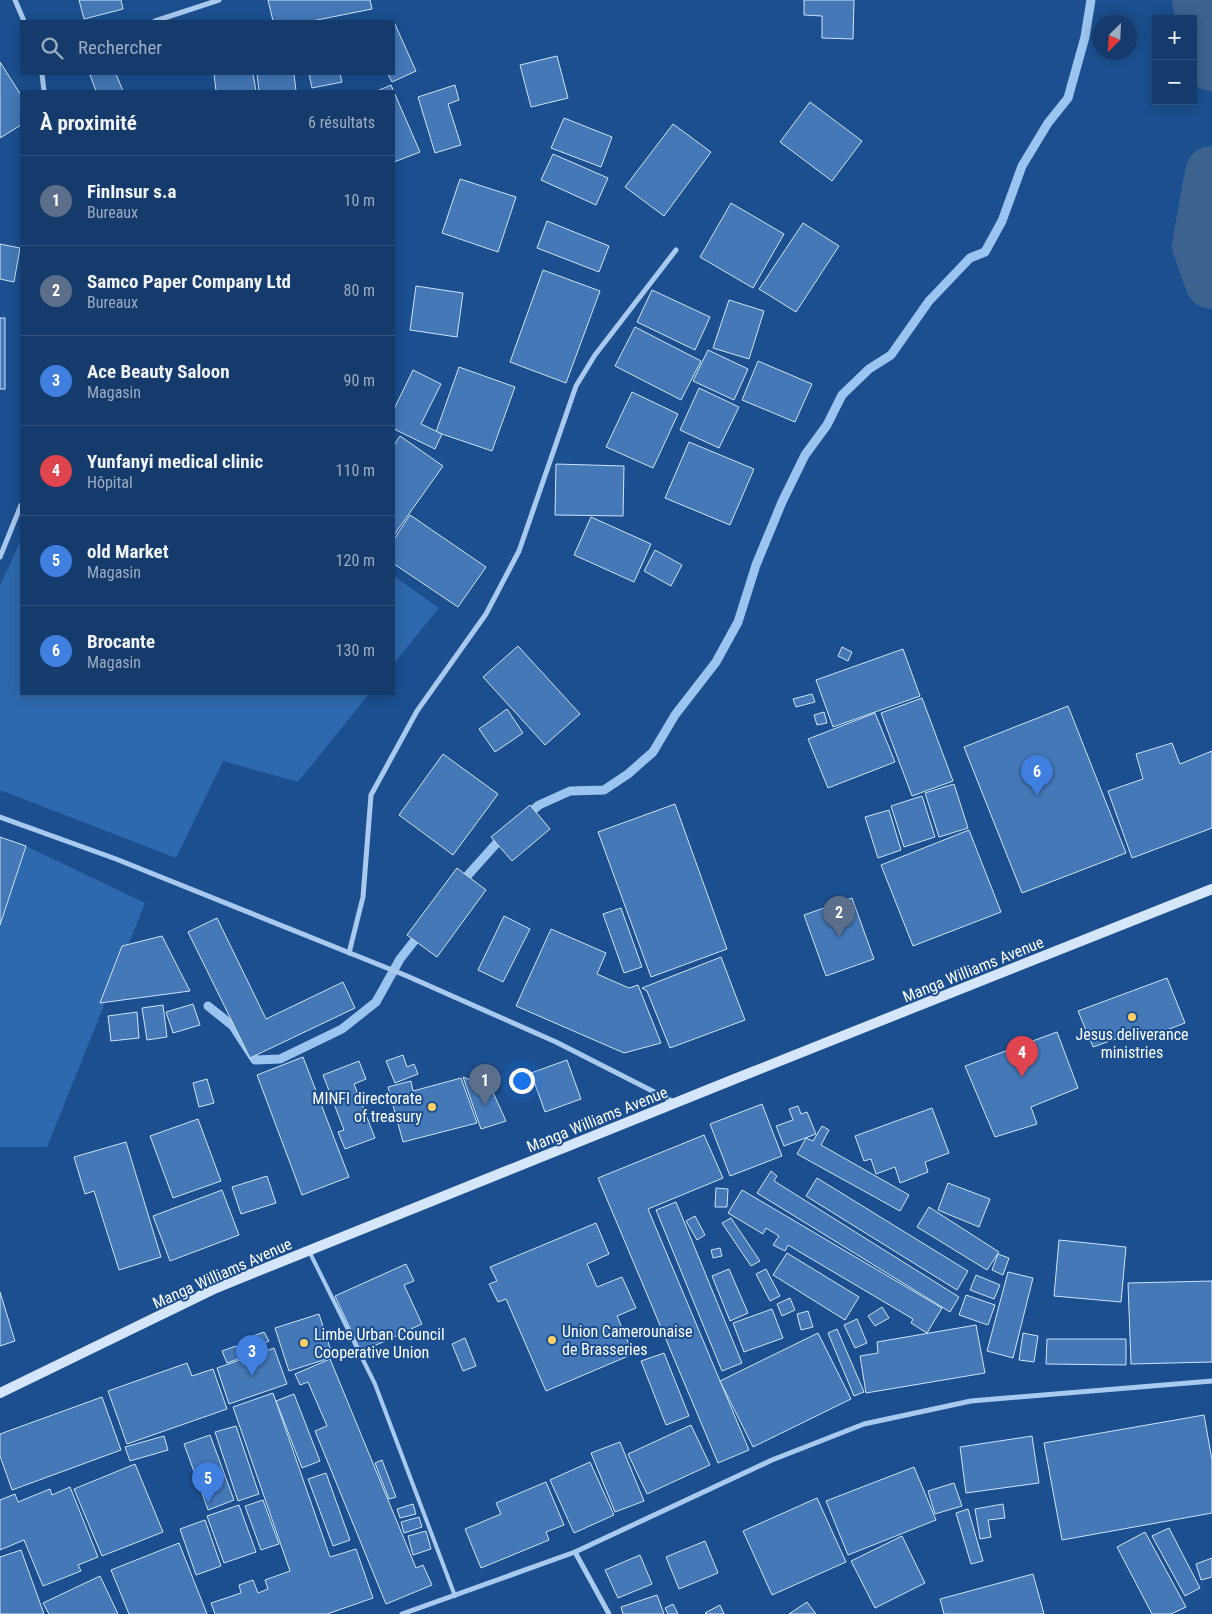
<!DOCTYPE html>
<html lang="fr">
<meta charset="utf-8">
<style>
body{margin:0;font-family:"Roboto Condensed",sans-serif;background:#1d4271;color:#f1f3f6}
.controls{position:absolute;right:15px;top:15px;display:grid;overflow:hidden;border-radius:0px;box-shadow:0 2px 12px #0003}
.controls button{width:45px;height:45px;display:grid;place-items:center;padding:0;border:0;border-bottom:1px solid #33557e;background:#143b6b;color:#f1f3f6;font:25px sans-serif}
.compass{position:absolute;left:1092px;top:15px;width:45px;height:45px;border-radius:50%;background:#143b6b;box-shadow:0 2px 12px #0003;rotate:204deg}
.you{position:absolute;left:521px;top:1080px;width:18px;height:18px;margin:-12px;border:4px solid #fff;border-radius:50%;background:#1a73e8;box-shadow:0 0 0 8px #1a73e833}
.badge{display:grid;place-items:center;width:32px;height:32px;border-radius:50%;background:#8c9099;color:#fff;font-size:16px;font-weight:700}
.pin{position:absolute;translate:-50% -41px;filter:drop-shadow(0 1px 2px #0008)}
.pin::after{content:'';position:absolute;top:26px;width:18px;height:15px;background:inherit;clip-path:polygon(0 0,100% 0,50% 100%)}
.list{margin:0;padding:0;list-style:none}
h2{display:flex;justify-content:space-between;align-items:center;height:65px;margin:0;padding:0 20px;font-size:21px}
h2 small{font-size:16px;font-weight:400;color:#9dadc1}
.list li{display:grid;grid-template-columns:32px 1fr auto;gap:15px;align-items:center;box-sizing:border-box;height:90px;padding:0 20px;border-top:1px solid #33557e}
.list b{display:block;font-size:19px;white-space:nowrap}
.list p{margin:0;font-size:16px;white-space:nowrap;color:#9dadc1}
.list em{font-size:16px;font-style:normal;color:#9dadc1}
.icon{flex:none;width:28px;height:28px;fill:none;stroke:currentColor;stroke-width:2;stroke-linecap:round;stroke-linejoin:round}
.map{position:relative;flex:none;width:1212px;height:1614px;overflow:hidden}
.search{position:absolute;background:#143b6b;box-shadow:0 2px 12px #0003;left:20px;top:20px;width:375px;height:55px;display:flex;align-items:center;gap:12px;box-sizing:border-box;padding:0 18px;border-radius:0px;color:#9dadc1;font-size:19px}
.panel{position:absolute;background:#143b6b;box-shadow:0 2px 12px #0003;left:20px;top:90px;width:375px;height:605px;border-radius:0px}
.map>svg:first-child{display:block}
.green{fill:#2e69ad}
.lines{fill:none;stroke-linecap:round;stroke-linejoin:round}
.stream{stroke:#9cc4f0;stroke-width:9}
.river{stroke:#3c6290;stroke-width:54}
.building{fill:#4478b7;stroke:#cfe3fa}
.service{stroke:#a9c9ee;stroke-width:4}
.minor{stroke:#a9c9ee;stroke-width:5}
.secondary{stroke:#d6e6fa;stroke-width:10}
.poi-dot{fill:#ffd166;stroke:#1b4f8f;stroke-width:2}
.labels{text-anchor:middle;stroke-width:4;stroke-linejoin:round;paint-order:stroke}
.street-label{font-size:16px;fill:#fff;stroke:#1b4f8f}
.poi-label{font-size:16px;fill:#fff;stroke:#1b4f8f;text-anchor:start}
</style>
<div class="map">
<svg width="1212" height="1614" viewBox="0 0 1212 1614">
<rect width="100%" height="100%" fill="#1b4f8f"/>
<g class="green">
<path d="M21,540V694H369L298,782L223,761L176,858L0,790V586Z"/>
<path d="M394,576L439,608L394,663Z"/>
<path d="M26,846L145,903L47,1147H0V925Z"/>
</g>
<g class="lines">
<g class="stream">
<path d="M526,816L539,805L570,791L604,790L628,774L653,752L675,715L716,662L738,622L756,565L782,502L805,455L827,425L842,395L869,369L891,355L929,301L970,258L985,252L1002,221L1022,166L1048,123L1068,98L1085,37L1091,0"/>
<path d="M460,884L503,836"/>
<path d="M208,1006L233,1026L255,1060L280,1059L342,1029L376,1002L400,959L422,931"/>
</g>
<g class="river">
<path d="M1199,0L1212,64"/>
<path d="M1212,173L1199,245L1212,282"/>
</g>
</g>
<g class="building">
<path d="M79,0H121L123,9L84,19Z"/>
<path d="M268,0H370L372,9L312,21H273Z"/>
<path d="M804,0H854L853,39L822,38V16L804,15Z"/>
<path d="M394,22L416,71L392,82L388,74H394Z"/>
<path d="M557,56L568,98L531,107L520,65Z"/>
<path d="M0,62L21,95V125L0,138Z"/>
<path d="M95,74H116L123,91H96L90,75Z"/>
<path d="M214,74H253L256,91H216Z"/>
<path d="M257,74H294L296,91H259Z"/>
<path d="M309,74H340L342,82L312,88Z"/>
<path d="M391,85L420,152L394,162V91H377Z"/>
<path d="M455,85L459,100L448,104L461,145L435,153L418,97Z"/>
<path d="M810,102L862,141L832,181L780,142Z"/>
<path d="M564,118L612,137L601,167L551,148Z"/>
<path d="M673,124L711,152L664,216L625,187Z"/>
<path d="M553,154L608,178L596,205L541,180Z"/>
<path d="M460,179L516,197L498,252L442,233Z"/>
<path d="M731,203L784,234L753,288L700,257Z"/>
<path d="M547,221L609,246L599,272L537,248Z"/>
<path d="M803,223L839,246L796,312L759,289Z"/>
<path d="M0,244L20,248L14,282L0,279Z"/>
<path d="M543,270L600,291L566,383L510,362Z"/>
<path d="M416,286L463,293L457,337L410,330Z"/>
<path d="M652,290L710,317L695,350L637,322Z"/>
<path d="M729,300L764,311L749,359L713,348Z"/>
<rect x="0" y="318" width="5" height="71"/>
<path d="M635,327L701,361L681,400L615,366Z"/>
<path d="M708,350L748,369L734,400L693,381Z"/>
<path d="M758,361L812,384L795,422L742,400Z"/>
<path d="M459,367L515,387L492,451L436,432Z"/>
<path d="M413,370L441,384L421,424L442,434L435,449L394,429V409Z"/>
<path d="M699,388L739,407L719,448L680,430Z"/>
<path d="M632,392L678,414L653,468L606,447Z"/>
<path d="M400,436L443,466L394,535V445Z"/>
<path d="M689,442L754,469L730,525L665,498Z"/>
<path d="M556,464L624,466L623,516L555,515Z"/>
<path d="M410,515L486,567L458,607L394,564V539Z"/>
<path d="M591,517L651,544L634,582L574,555Z"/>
<path d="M655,550L682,565L671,586L644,571Z"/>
<path d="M518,646L580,714L545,745L483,677Z"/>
<path d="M842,647L852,652L848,661L838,656Z"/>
<path d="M903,649L920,696L833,727L816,680Z"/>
<path d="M812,694L815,702L796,707L793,699Z"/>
<path d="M922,698L953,781L912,796L881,713Z"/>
<path d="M1068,706L1126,853L1022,893L964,747Z"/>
<path d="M507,709L523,733L495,752L479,729Z"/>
<path d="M824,712L827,723L817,725L814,715Z"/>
<path d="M875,713L895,762L828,788L808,739Z"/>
<path d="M1172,743L1180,764L1212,751V828L1132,858L1108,791L1143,779L1136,754Z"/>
<path d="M443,754L498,794L453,855L399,815Z"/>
<path d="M954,784L968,828L939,837L925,793Z"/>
<path d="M922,796L935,837L904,847L891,806Z"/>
<path d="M675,804L727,949L651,977L598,832Z"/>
<path d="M530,805L550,829L512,861L491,837Z"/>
<path d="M889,810L901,850L878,858L865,817Z"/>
<path d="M969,830L1001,912L913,946L881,865Z"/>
<path d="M0,837L26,846L0,925Z"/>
<path d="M457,868L486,890L437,957L407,935Z"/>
<path d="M852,898L874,959L826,976L804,915Z"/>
<path d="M621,908L642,967L624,973L603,914Z"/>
<path d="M504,916L530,929L503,982L478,970Z"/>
<path d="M217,918L266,1019L343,982L355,1008L250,1058L188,932Z"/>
<path d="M551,929L606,953L597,974L629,988L638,985L661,1043L624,1053L516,1006Z"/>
<path d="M162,936L190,991L100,1003L122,946Z"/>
<path d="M721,957L745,1020L670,1048L647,991L642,988Z"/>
<path d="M1167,978L1185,1023L1138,1041L1135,1032L1093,1047L1078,1011Z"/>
<path d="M193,1004L200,1025L173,1033L166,1012Z"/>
<path d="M163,1005L167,1037L147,1040L142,1008Z"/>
<path d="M137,1012L139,1038L111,1041L108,1016Z"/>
<path d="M1057,1032L1078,1088L1031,1107L1037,1124L995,1137L965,1066Z"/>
<path d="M403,1055L407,1067L414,1064L418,1074L395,1083L386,1061Z"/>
<path d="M303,1057L349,1177L302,1195L257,1075Z"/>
<path d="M567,1060L581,1099L545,1112L531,1073Z"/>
<path d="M359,1061L366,1079L354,1084L375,1138L345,1149L338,1132L344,1130L323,1075Z"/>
<path d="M463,1077L491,1088L506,1121L481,1129Z"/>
<path d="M461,1078L477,1123L403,1142L388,1087L411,1081L413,1091Z"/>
<path d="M207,1079L214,1103L199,1107L193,1083Z"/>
<path d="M762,1104L782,1156L730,1176L710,1124Z"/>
<path d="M798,1106L801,1114L807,1112L816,1134L784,1146L776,1126L793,1120L789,1109Z"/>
<path d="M932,1108L949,1153L925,1162L928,1172L900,1183L895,1167L876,1174L871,1159L864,1161L855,1136Z"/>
<path d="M198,1119L221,1181L173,1198L150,1136Z"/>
<path d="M822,1126L829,1130L821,1145L909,1195L900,1211L797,1154L806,1138L813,1141Z"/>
<path d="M704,1135L723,1178L648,1209L749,1450L718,1463L598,1178Z"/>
<path d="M126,1142L161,1257L119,1270L94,1191L85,1194L74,1157Z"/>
<path d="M771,1171L777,1176L774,1181L959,1297L950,1312L757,1193Z"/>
<path d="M267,1176L276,1203L241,1214L232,1187Z"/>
<path d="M817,1178L968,1271L957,1290L806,1196Z"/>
<path d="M948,1183L990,1199L979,1227L938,1210Z"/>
<path d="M716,1188L728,1189L727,1207H715Z"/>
<path d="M222,1190L239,1235L170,1261L153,1216Z"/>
<path d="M742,1190L942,1308L927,1333L911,1323L913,1319L788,1245L785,1251L773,1245L779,1236L766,1228L763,1234L728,1213Z"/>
<path d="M676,1202L742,1363L722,1371L656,1210Z"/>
<path d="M929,1207L999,1252L987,1270L917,1227Z"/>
<path d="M695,1216L705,1235L697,1240L686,1221Z"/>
<path d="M731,1218L760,1261L751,1266L722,1223Z"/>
<path d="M596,1223L609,1254L587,1264L597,1287L622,1277L636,1308L617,1316L633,1354L546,1391L506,1299L498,1302L489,1284L497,1281L490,1267Z"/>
<path d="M1059,1240L1126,1247L1121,1302L1054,1296Z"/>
<path d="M720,1248L722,1256L713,1258L711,1250Z"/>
<path d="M787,1253L859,1297L845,1320L773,1275Z"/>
<path d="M998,1254L1009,1258L1003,1275L992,1270Z"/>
<path d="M406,1264L414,1281L404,1285L422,1324L361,1352L335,1296Z"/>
<path d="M729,1269L748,1313L730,1321L712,1276Z"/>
<path d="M766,1269L780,1296L770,1301L756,1274Z"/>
<path d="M1008,1272L1033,1278L1013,1358L987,1351Z"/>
<path d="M976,1275L1000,1285L994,1299L970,1290Z"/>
<path d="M1212,1281V1362L1131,1364L1128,1283Z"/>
<path d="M0,1292L15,1341L0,1346Z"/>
<path d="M966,1295L995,1305L988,1325L959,1315Z"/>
<path d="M790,1298L795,1310L782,1316L777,1304Z"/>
<path d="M882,1307L889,1318L875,1326L868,1316Z"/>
<path d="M772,1309L783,1338L744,1352L733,1323Z"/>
<path d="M808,1311L813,1327L801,1330L797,1314Z"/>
<path d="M319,1314L333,1357L289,1371L275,1328Z"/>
<path d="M857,1319L867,1343L855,1348L844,1325Z"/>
<path d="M976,1325L985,1373L866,1393L860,1356L878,1353L877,1342Z"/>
<path d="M837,1329L864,1392L854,1396L828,1333Z"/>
<path d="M264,1332L269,1341L258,1346L253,1336Z"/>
<path d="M818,1333L851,1399L753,1447L720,1381Z"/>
<path d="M1023,1333L1038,1336L1034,1362L1019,1360Z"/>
<path d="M465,1338L476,1366L463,1371L452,1344Z"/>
<path d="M1047,1339H1126V1365L1046,1364Z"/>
<path d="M236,1346L241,1358L227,1363L222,1351Z"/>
<path d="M274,1348L287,1384L229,1404L217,1368Z"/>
<path d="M664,1353L689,1416L666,1425L641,1361Z"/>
<path d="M330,1359L416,1568L423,1565L432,1585L386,1604L315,1431L327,1426L308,1382L300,1385L295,1374Z"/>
<path d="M187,1363L192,1376L213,1369L227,1409L127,1444L108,1391Z"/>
<path d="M273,1393L330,1557L356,1549L373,1598L327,1614H215L211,1603L241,1593L239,1585L253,1580L258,1593L268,1589L265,1580L290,1571L233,1407Z"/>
<path d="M294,1394L320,1461L302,1468L276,1401Z"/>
<path d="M102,1397L121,1450L12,1490L0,1456V1434Z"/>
<path d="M1204,1415L1212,1460V1513L1062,1540L1044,1443Z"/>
<path d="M691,1425L710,1465L647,1494L628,1454Z"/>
<path d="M236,1426L259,1494L238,1501L215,1432Z"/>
<path d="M210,1435L234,1500L208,1510L184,1444Z"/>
<path d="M164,1436L168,1450L130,1461L125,1447Z"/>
<path d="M1032,1436L1039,1483L966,1493L960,1447Z"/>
<path d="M620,1442L644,1501L615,1512L591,1453Z"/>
<path d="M382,1460L396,1497L389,1499L375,1463Z"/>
<path d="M590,1462L614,1515L574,1533L550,1480Z"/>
<path d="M135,1464L163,1532L102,1556L74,1489Z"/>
<path d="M914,1467L936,1520L848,1555L826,1501Z"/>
<path d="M326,1473L350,1540L333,1546L308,1479Z"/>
<path d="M546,1482L564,1525L546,1532L549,1540L481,1568L465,1529L501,1514L496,1503Z"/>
<path d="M954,1483L962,1506L935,1514L928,1491Z"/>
<path d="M70,1487L98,1557L78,1565L81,1571L43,1586L24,1540L0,1550V1500L15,1494L18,1502L50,1489L52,1495Z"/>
<path d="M817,1498L846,1562L772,1595L743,1531Z"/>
<path d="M263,1500L279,1544L261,1550L245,1506Z"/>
<path d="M413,1504L416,1514L400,1518L397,1509Z"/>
<path d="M1003,1504L1005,1518L988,1520L991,1537L980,1539L975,1509Z"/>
<path d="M239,1505L256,1552L224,1563L207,1516Z"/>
<path d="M968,1509L983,1561L971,1564L956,1513Z"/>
<path d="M419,1517L422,1527L404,1533L401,1522Z"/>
<path d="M205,1520L221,1566L196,1575L180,1529Z"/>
<path d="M1169,1528L1200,1588L1185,1596L1152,1536Z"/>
<path d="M426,1531L431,1549L413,1555L408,1536Z"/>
<path d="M1145,1532L1186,1607L1171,1614H1152L1117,1547Z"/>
<path d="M902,1536L925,1583L875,1608L851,1561Z"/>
<path d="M705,1541L718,1573L679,1589L666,1557Z"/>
<path d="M179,1543L207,1614H129L111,1570Z"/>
<path d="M21,1550L44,1614H0V1557Z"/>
<path d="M640,1555L652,1584L618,1598L605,1570Z"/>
<path d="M1212,1558V1577L1201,1580L1196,1564Z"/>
<path d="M1033,1574L1044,1614H944L940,1599Z"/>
<path d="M100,1576L118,1614H49L43,1603Z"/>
<path d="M657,1595L664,1614H623L621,1607Z"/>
<path d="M807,1602L816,1614H789Z"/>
<path d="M673,1604L678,1614H668L665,1608Z"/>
<path d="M720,1605L724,1614H706L705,1613Z"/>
</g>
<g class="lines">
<path class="service" d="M309,1251L375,1384L455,1596"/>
<g class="minor">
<path d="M15,0L24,21"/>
<path d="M155,21L219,0"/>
<path d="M42,74L44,91"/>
<path d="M0,557L21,505"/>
<path d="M0,817L116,859L407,976L556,1042L674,1102"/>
<path d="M349,953L363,897L371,795L417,711L486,614L519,551L576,386L595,355L676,250"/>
<path d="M575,1552L609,1614"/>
<path d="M402,1614L575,1552L772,1460L864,1424L971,1401L1212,1381"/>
</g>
<path class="secondary" d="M0,1393L216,1288L737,1078L1212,889"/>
</g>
<g class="poi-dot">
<circle cx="1132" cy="1017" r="5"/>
<circle cx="432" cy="1107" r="5"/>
<circle cx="552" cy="1340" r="5"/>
<circle cx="304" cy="1343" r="5"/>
</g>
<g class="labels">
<g class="street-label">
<text transform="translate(973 969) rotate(-22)" y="6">Manga Williams Avenue</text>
<text transform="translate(597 1119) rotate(-22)" y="6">Manga Williams Avenue</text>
<text transform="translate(222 1273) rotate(-24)" y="6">Manga Williams Avenue</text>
</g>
<g class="poi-label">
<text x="1132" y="1040" text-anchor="middle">Jesus deliverance<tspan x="1132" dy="18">ministries</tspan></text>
<text x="422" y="1104" text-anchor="end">MINFI directorate<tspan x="422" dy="18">of treasury</tspan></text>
<text x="562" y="1337">Union Camerounaise<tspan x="562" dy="18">de Brasseries</tspan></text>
<text x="314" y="1340">Limbe Urban Council<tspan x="314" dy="18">Cooperative Union</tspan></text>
</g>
</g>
</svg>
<div class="controls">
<button>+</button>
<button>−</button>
</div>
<svg class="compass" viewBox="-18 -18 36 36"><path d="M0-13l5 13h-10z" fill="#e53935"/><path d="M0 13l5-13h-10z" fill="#9dadc1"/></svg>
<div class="you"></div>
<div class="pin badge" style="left:485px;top:1105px;background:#5c6f8a">1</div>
<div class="pin badge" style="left:839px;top:937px;background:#5c6f8a">2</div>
<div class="pin badge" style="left:252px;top:1376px;background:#3f7fe0">3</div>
<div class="pin badge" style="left:1022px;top:1077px;background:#e0444e">4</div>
<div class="pin badge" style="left:208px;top:1503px;background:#3f7fe0">5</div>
<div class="pin badge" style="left:1037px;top:796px;background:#3f7fe0">6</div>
<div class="search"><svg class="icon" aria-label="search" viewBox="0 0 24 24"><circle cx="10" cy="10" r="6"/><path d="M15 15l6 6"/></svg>Rechercher</div>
<section class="panel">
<h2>À proximité<small>6 résultats</small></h2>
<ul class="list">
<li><span class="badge" style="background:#5c6f8a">1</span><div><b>FinInsur s.a</b><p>Bureaux</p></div><em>10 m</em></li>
<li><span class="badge" style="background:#5c6f8a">2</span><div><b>Samco Paper Company Ltd</b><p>Bureaux</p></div><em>80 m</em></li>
<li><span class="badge" style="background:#3f7fe0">3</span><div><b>Ace Beauty Saloon</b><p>Magasin</p></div><em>90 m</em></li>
<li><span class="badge" style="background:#e0444e">4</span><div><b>Yunfanyi medical clinic</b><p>Hôpital</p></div><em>110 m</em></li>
<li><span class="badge" style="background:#3f7fe0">5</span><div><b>old Market</b><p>Magasin</p></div><em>120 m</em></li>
<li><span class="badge" style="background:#3f7fe0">6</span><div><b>Brocante</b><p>Magasin</p></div><em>130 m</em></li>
</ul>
</section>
</div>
